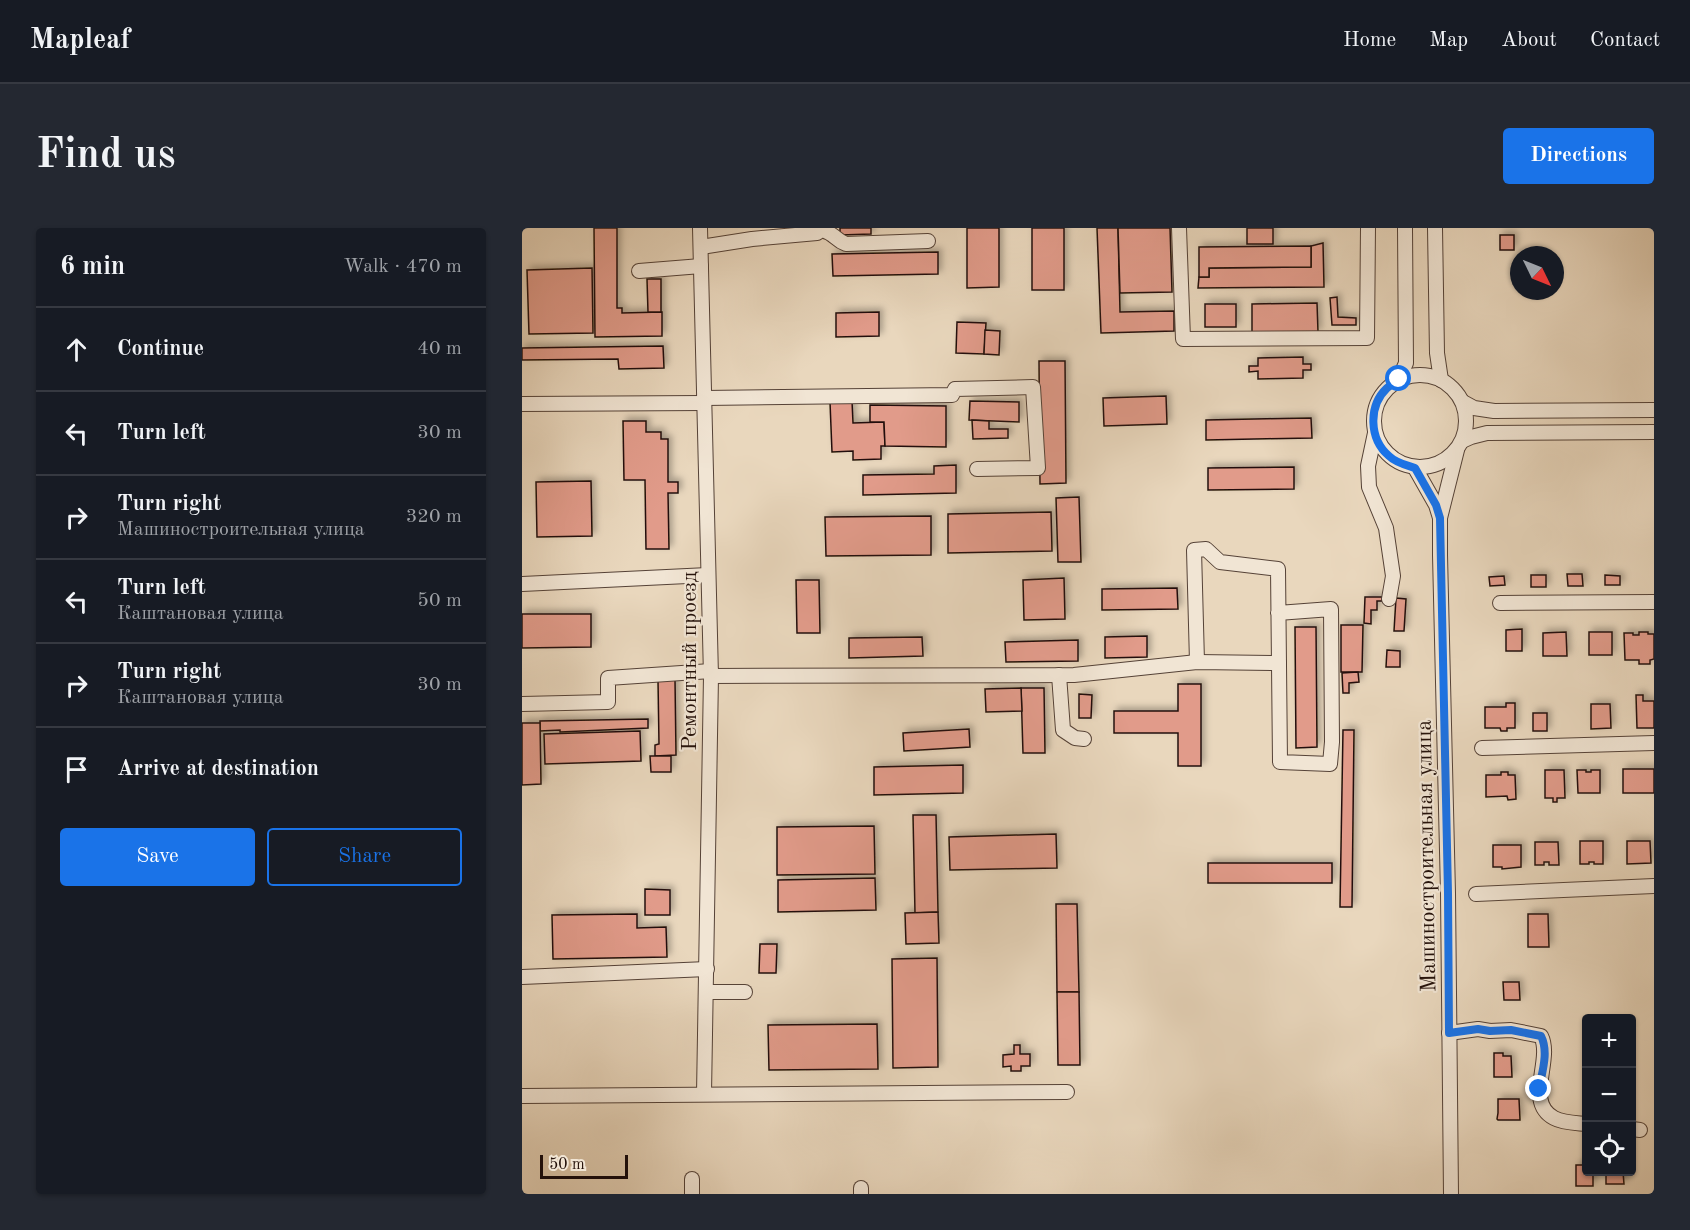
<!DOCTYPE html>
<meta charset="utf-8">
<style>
body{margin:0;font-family:"Old Standard TT",serif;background:#242831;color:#f1f3f6}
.controls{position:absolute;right:18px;bottom:18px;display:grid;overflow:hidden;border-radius:6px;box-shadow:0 2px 4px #0004}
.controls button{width:54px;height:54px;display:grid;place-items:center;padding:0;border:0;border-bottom:2px solid #363941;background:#171b24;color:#f1f3f6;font:30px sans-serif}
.compass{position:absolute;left:988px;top:18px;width:54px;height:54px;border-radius:50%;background:#171b24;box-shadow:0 2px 4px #0004;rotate:133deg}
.scale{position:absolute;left:18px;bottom:15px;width:88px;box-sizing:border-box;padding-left:6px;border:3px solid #24110a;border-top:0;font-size:16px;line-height:21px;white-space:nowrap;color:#24110a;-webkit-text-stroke:4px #f1e5d4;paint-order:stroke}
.stop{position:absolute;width:18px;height:18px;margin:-14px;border:4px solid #1a73e8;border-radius:50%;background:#fff}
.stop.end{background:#1a73e8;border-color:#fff;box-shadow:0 2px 6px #0008}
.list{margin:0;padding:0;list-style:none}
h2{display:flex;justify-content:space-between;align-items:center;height:78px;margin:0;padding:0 24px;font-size:26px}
h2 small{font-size:20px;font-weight:400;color:#9ea1a6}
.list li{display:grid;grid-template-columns:39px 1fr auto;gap:18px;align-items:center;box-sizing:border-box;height:84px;padding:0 24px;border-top:2px solid #363941}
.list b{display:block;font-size:22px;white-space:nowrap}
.list p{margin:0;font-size:20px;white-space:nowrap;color:#9ea1a6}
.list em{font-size:20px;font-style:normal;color:#9ea1a6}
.actions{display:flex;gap:12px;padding:18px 24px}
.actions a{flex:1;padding:14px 0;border:2px solid #1a73e8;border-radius:6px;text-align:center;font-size:21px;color:#1a73e8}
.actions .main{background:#1a73e8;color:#fff}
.icon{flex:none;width:33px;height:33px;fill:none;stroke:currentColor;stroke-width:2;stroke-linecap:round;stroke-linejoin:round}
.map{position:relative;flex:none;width:1132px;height:966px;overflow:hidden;border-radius:6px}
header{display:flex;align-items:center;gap:36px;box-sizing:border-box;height:84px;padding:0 30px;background:#171b24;border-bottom:2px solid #363941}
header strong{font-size:28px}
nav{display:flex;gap:33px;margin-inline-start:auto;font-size:21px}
.intro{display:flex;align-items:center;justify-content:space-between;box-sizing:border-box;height:144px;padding:0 36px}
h1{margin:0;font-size:42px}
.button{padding:15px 27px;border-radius:6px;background:#1a73e8;color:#fff;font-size:21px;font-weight:700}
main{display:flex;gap:36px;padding:0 36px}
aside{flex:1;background:#171b24;border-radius:6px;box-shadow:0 2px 4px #0004}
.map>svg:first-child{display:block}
.building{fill:#e19b8a;stroke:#24110a;stroke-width:1.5;filter:url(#shadow)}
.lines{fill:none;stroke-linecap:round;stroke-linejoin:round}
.minor-casing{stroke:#554237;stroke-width:16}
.minor{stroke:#f1e5d4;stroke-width:14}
.route{stroke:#1a73e8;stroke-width:8}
.labels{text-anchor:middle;stroke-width:4.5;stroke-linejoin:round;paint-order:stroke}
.street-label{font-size:22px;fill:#24110a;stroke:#f1e5d4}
</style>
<header>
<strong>Mapleaf</strong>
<nav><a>Home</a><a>Map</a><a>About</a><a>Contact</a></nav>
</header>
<div class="intro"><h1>Find us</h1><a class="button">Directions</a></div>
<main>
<aside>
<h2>6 min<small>Walk · 470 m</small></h2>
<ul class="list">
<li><svg class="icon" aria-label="ahead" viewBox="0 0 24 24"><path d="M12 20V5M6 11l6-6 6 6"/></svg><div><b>Continue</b></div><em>40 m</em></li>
<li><svg class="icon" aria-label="left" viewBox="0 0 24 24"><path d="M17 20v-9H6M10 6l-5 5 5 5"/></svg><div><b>Turn left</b></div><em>30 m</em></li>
<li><svg class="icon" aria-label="right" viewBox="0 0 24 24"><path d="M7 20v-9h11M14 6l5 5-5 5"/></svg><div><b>Turn right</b><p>Машиностроительная улица</p></div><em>320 m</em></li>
<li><svg class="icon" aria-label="left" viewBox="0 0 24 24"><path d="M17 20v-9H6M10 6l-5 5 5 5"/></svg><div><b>Turn left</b><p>Каштановая улица</p></div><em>50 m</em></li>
<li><svg class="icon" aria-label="right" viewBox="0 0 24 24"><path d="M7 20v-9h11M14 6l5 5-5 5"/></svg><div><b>Turn right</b><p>Каштановая улица</p></div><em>30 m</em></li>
<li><svg class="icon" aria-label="arrive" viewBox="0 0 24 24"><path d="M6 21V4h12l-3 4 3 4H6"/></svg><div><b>Arrive at destination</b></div></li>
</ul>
<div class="actions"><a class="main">Save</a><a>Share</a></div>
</aside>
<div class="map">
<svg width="1132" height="966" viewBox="0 0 1132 966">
<defs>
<filter id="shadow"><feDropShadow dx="3.5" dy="-3.5" stdDeviation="3" flood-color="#0004"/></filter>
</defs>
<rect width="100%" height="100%" fill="#e9d7bd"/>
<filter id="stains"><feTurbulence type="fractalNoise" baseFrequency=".00333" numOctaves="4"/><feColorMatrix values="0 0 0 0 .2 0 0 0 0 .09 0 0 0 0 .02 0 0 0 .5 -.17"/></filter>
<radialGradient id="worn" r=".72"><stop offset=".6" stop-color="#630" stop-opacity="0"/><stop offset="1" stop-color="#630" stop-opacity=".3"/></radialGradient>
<g class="building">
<path d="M72,0H95V80H100V85L140,84V108L73,109Z"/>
<path d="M318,0H349V6L318,7Z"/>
<path d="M445,0H477V59L445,60Z"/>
<rect x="510" y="0" width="32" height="62"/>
<path d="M575,0H596L598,84L652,83V103L579,105Z"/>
<path d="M596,0H648L650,64L598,65Z"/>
<rect x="725" y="0" width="26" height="16"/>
<rect x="978" y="7" width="14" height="15"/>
<path d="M801,15L802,59L676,60L677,49H687V40L789,39V18Z"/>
<path d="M789,18V39L687,40V49H677V19Z"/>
<path d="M416,24V46L311,48L310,26Z"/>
<path d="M70,40L71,105L7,106L5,42Z"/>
<path d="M125,51H139V84H126Z"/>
<path d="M815,69L816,89L834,90V97H810L808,70Z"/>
<path d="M795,75L796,104L730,105V76Z"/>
<rect x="683" y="76" width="31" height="23"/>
<path d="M357,84V108L314,109V85Z"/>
<path d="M435,94L464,95L462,126L434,125Z"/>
<path d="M463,102L478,103L477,127L462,126Z"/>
<path d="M141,118L142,140L97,141L96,131L0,132V120Z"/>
<path d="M781,129V136H789V142H781V150L736,151V143L727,144V138H736V130Z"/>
<path d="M517,133H543L544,255L518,256Z"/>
<path d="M644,168L645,196L582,198L581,170Z"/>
<path d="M330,173L331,195L362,194L363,218H359V231L331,232V223L310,224L308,174Z"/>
<path d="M448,173L497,174V194L447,192Z"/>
<path d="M348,177L424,178V219L363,218L362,194H348Z"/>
<path d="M789,190L790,210L684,212V192Z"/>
<path d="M450,192L467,193V201H486V210L451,211Z"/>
<path d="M101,193H124V204H139V211H146V254H156V265H146L147,321H124L123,252H102Z"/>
<path d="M434,237V265L341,267V247L412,246V238Z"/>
<path d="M772,239V261L686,262V240Z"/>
<path d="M69,253L70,308L15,309L14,254Z"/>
<path d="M557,269L559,334H536L534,270Z"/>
<path d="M529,284L530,323L426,325V286Z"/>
<path d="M409,288V327L304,328L303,289Z"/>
<path d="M1045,346H1060L1061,358H1046Z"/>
<rect x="1009" y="347" width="15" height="12"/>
<path d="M1083,347L1098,348V357H1083Z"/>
<path d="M982,348L983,357L968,358L967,349Z"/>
<path d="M542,350L543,391L502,392L501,352Z"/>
<path d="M274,352H297L298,405H275Z"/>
<path d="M655,360L656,381L580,382V361Z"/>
<path d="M843,369H860V373H855V382H849V396L842,395Z"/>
<path d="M874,370L884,371L882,403H872Z"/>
<path d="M0,386H69V419L0,420Z"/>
<path d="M819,397H841L840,444H819Z"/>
<path d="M773,399H794L795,519L774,520Z"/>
<path d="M1000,401V423H984V402Z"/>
<path d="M1044,404L1045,428H1021V405Z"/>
<rect x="1067" y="404" width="23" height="23"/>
<path d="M1117,404H1126V406H1132V431L1128,432V436H1117V432H1103L1102,405H1111V407H1117Z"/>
<path d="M625,408V429L583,430V409Z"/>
<path d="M400,409L401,428L327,430V410Z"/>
<path d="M556,412V433L484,434L483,414Z"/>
<path d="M865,422L878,423V439H864Z"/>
<path d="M836,444L837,454L827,455V465H821L820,445Z"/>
<path d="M136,452H153L154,527L133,528V517L137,516Z"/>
<path d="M656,456H679V538H656V505H592V483H656Z"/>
<path d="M499,460H522L523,525H501Z"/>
<path d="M499,460L500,483L464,484L463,461Z"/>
<path d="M557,466L570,467L569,490H557Z"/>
<path d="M1114,467H1121V473H1132V500H1115Z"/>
<path d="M984,475H993V500H985V503H979L978,500H963V479H984Z"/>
<path d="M1069,476H1088L1089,500L1069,501Z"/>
<rect x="1011" y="485" width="14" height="18"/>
<path d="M126,491V500L38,504V502L18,503V493Z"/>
<path d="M0,495H18L19,556L0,557Z"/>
<path d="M447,501L448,519L382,523L381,505Z"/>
<path d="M821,502H832L830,679H818Z"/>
<path d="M118,503L119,533L23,536L22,506Z"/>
<path d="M128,528H149V544H129Z"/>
<path d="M441,537V565L352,567V539Z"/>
<rect x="1101" y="541" width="31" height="24"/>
<path d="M1023,542H1042L1043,570H1035V574H1031V570H1023Z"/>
<path d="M1055,542H1064V544H1069V542H1078V565H1056Z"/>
<path d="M979,544H986V547H993L994,571L986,572L985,568L964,569V547H979Z"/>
<path d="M391,587H414L416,684L393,685Z"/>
<path d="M352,598L353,646L255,647V599Z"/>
<path d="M534,606L535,640L428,642L427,609Z"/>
<path d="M1058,613H1081V636H1072V634H1067V636H1058Z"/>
<path d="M1105,613H1128L1129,635L1105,636Z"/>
<path d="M1013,614H1036L1037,637H1027V634H1022V637H1013Z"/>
<path d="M971,617H999V639L980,641V639H971Z"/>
<rect x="686" y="635" width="124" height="20"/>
<path d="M353,650L354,682L256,684V652Z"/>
<path d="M123,661L148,662V687H123Z"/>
<path d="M534,676H555L557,764H535Z"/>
<path d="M416,684L417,715L384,716L383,685Z"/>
<path d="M115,686V700L144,699L145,729L31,731L30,687Z"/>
<path d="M1006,686H1026L1027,719H1006Z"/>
<path d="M238,716H255L254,745H237Z"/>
<path d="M415,730L416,839L371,840L370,731Z"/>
<path d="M981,754H997L998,772H982Z"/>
<path d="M535,764H557L558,837H536Z"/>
<path d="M355,796L356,841L247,842L246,797Z"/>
<path d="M492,817H498V826H508V838H499V843H489V838L481,839V827L492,826Z"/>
<path d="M972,825H981V828H989L990,849H972Z"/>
<path d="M976,871H997L998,892H976L975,891L976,885Z"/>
<path d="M1062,934H1064V944H1071V958H1054V937H1062Z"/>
<path d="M1084,944H1101L1102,956H1084Z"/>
</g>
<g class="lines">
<g class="minor-casing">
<g id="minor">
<path d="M178,0L189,448L182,866"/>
<path d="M657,0L661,111L845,110L846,0"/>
<path d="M913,0L915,125L919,152"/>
<path d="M299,2C313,5 313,12 324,16L406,13"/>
<path d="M179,19L230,11L295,5L301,0"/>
<path d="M117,43L179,38"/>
<circle cx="898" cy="193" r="46"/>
<path d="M877,151L884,135L883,0"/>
<path d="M182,170L430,167L433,161L511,159L516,240L455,241"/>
<path d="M941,174L952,180L972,183L1132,182"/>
<path d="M0,176L182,175"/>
<path d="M853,205L846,238L847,259L864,300L871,348L867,371"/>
<path d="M940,213L949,209L965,205L1132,204"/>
<path d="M893,240L914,277L918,290"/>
<path d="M0,356L186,347"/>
<path d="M978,375L1132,374"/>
<path d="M675,434L672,322L684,321L698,334L756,341L758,534L808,536L810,514L809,381L756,385"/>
<path d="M537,447L541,502L553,510L562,511"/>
<path d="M189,448L552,447L675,434L757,435"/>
<path d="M0,476L86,474V450L189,443"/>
<path d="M960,520L1132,515"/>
<path d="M954,666L1132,658"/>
<path d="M0,749L185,741"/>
<path d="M184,764H223"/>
<path d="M927,805L956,801L968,803L989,802L1019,808C1031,832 1002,874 1032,890C1041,895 1055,895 1064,896"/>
<path d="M0,868L545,864"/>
<path d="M1110,901L1118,902"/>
<path d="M170,951V966"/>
<path d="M339,960V966"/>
<path d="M929,966L926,665L918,327V290L935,222"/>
</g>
</g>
<use href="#minor" class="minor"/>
</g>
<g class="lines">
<path class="route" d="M877,151C873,154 869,157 865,160C846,178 847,211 867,228C874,235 884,237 893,240L914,277L918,290L926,665L927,805L956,801L968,803L989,802L1019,808C1027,824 1020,844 1017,861"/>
</g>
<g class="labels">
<g class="street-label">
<text transform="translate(166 433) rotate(-90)" y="8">Ремонтный проезд</text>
<text transform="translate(903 628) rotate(-91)" y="8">Машиностроительная улица</text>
</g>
</g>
<rect width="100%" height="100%" filter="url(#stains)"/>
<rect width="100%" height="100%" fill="url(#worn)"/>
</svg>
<div class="controls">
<button>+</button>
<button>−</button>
<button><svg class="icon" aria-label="locate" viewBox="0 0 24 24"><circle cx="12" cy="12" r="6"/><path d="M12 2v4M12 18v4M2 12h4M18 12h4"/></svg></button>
</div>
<svg class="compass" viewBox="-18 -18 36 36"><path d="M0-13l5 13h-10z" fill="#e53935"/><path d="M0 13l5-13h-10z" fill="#9ea1a6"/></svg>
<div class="scale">50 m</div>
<div class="stop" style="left:877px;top:151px"></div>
<div class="stop end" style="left:1017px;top:861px"></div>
</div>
</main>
